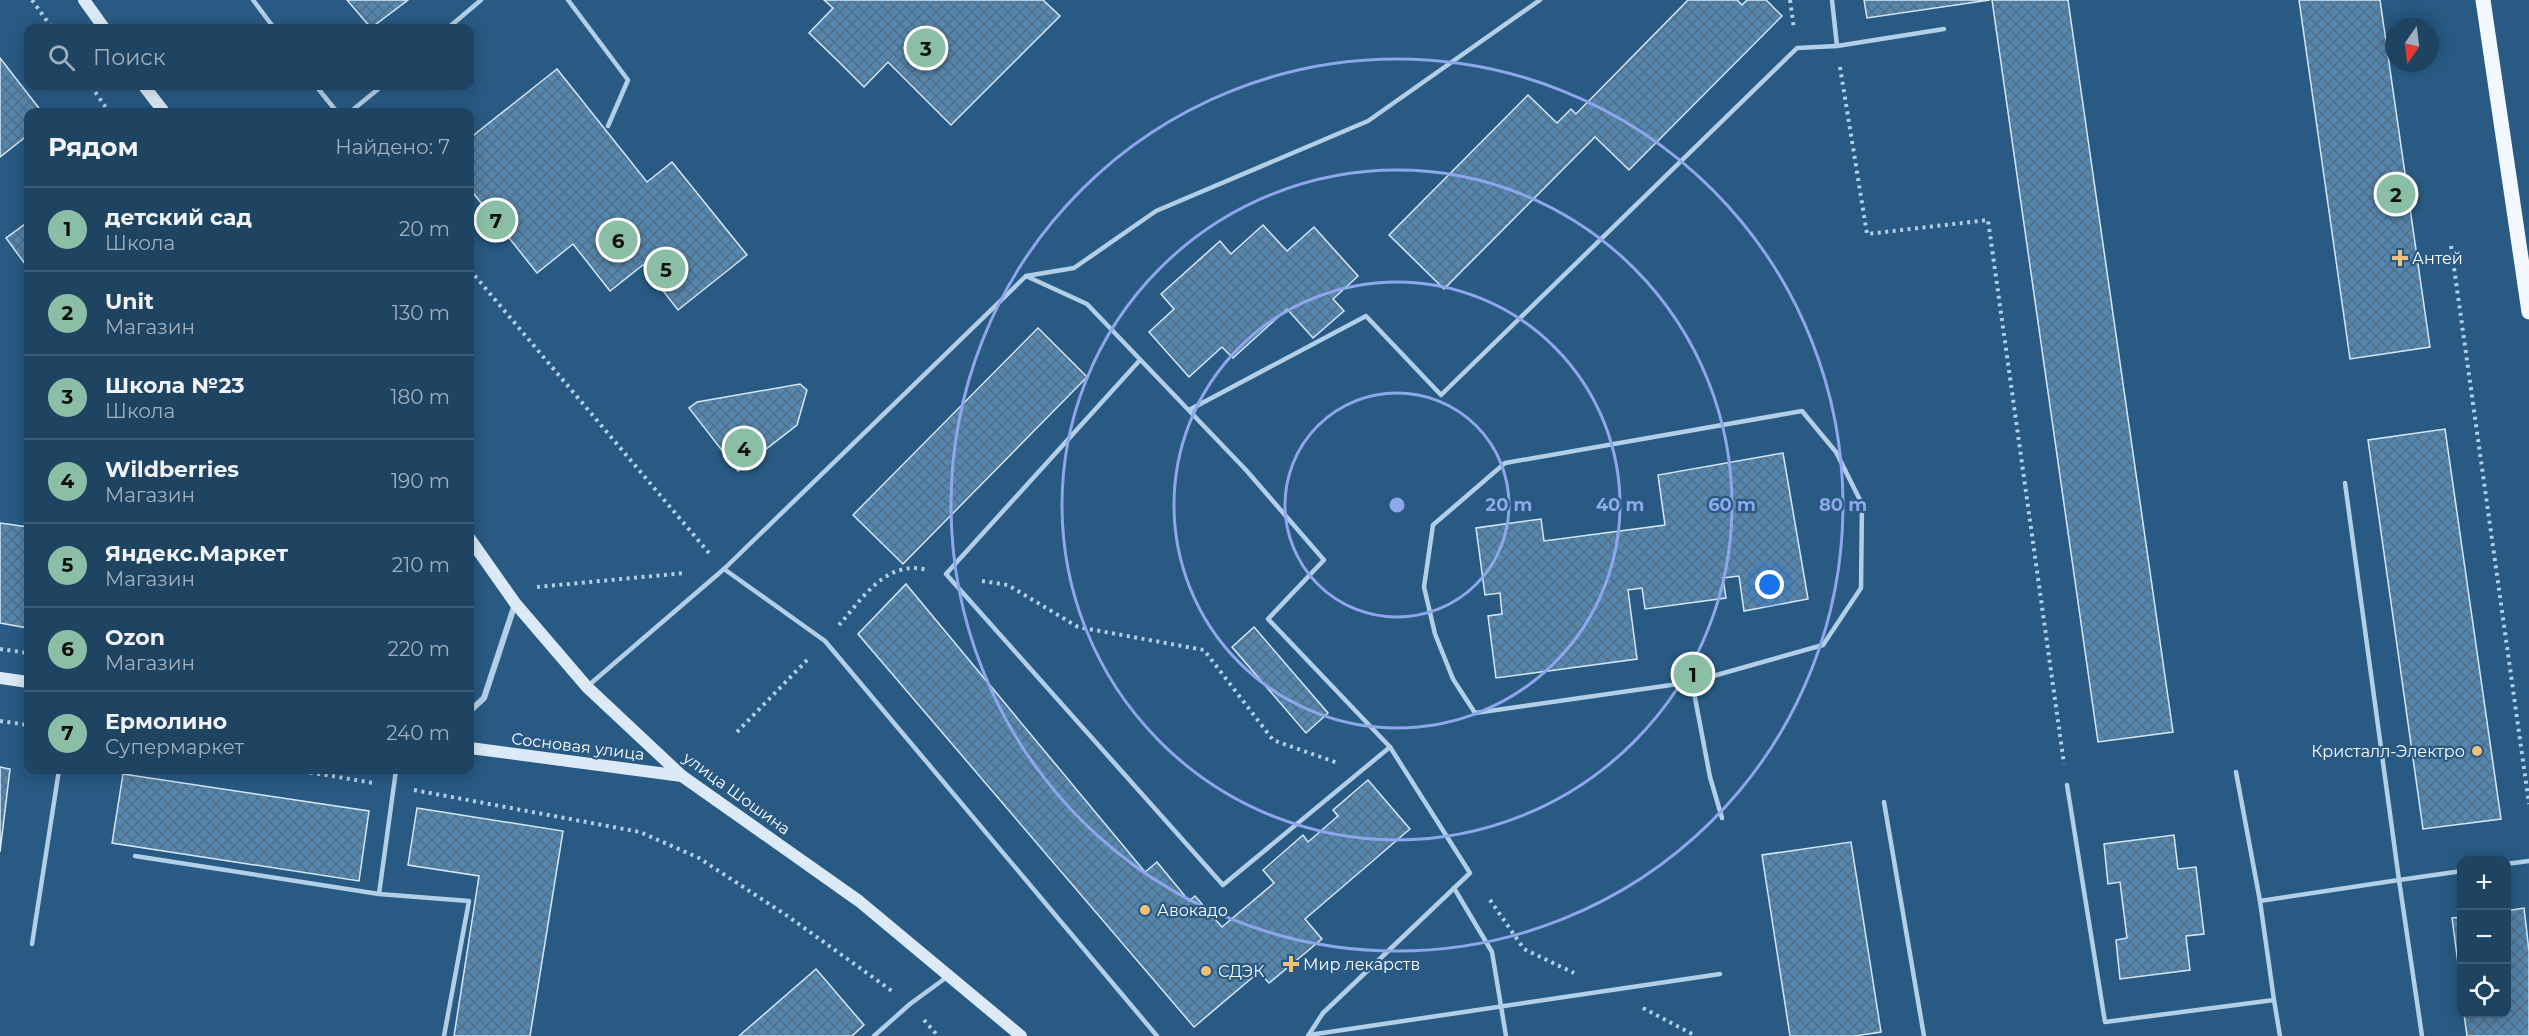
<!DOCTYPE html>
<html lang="ru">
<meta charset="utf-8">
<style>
body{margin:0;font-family:Montserrat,sans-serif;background:#264b68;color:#f1f3f6}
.controls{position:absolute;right:18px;bottom:18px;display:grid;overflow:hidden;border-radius:12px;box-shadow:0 3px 15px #0003}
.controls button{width:54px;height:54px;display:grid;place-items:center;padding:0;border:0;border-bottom:2px solid #3c5c77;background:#1e4462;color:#f1f3f6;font:30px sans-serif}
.compass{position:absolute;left:2385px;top:18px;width:54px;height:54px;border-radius:50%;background:#1e4462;box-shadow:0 3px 15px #0003;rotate:194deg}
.you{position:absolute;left:1770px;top:585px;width:21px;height:21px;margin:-15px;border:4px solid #fff;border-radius:50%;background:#1a73e8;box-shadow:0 0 0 9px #1a73e833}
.badge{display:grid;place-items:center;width:39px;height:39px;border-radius:50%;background:#8abfa5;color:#111;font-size:20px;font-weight:700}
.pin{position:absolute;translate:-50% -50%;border:3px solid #fff;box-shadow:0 2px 6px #0006}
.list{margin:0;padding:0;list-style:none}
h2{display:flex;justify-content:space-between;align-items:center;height:78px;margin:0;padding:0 24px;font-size:26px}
h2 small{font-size:20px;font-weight:400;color:#a1b0be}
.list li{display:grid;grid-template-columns:39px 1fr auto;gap:18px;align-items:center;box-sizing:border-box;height:84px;padding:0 24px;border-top:2px solid #3c5c77}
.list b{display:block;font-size:22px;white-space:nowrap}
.list p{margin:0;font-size:20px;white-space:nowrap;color:#a1b0be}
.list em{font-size:20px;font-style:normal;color:#a1b0be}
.icon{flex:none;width:33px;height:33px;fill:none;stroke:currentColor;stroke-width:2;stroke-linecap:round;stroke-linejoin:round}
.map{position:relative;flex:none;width:2529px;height:1036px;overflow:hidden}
.search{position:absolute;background:#1e4462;box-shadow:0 3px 15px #0003;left:24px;top:24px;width:450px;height:66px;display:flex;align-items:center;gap:15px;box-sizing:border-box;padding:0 21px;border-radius:12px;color:#a1b0be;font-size:22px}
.panel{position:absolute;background:#1e4462;box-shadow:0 3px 15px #0003;left:24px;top:108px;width:450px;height:666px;border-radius:12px}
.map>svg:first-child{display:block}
.building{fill:url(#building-cross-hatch);stroke:#d5e7f6;stroke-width:1.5}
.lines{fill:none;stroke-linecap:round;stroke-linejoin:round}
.path{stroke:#b2cfe7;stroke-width:4;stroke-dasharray:3 4.5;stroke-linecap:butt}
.lane{stroke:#b2cfe7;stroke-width:4.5}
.street{stroke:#b2cfe7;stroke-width:6}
.secondary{stroke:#dbeaf6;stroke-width:12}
.primary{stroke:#f3f8fe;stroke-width:15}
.ring{fill:none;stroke:#8ea6ec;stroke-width:3}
.poi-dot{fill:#eec078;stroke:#285a83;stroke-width:2}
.labels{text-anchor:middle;stroke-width:4.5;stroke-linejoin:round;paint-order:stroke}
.poi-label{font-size:16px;fill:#fff;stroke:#285a83;text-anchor:start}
.street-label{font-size:16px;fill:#fff;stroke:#285a83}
.centre{fill:#8ea6ec;stroke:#285a83;stroke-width:3}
.ring-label{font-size:18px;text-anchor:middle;font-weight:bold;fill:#8ea6ec;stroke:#285a83;stroke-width:4.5;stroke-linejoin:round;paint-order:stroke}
</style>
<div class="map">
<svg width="2529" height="1036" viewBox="0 0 2529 1036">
<defs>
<pattern id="building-cross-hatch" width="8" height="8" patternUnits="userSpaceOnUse" patternTransform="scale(1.5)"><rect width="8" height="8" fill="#5586ad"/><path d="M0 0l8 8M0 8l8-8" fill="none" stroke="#516f86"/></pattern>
</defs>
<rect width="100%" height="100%" fill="#285a83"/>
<g class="building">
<path d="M347,0H408L371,28Z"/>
<path d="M824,0H1043L1060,16L951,125L888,62L864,87L840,63L809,33L833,8Z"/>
<path d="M1688,0H1737L1742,5L1747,0H1766L1782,16L1629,170L1595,137L1444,289L1389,235L1528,95L1557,123L1571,109L1576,114Z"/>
<path d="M1864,0H1990L1867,18Z"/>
<path d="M1992,0H2068L2173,732L2098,742Z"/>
<path d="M2299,0H2380L2430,347L2350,359Z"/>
<path d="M0,58L42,112H28V135L0,157Z"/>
<path d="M557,69L647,182L672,162L747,255L678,310L643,265L610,291L573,244L537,273L470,189V138Z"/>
<path d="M28,222V268L6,238Z"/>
<path d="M1263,225L1287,251L1314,227L1358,276L1333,299L1344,311L1313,338L1287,309L1233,358L1222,347L1189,377L1149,332L1174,309L1161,294L1220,241L1231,254Z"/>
<path d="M1038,328L1087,377L903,564L853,515Z"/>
<path d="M800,384L807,390L797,425L738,471L689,408L697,402Z"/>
<path d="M2445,429L2501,819L2423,829L2368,440Z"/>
<path d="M1783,453L1808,599L1744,611L1739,576L1723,578L1726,598L1645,609L1642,588L1628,590L1637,659L1496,678L1488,616L1502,614L1500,593L1485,595L1476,528L1541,519L1544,541L1665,525L1658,475Z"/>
<path d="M0,523L28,527V628L0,623Z"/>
<path d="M906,584L1145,872L1157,862L1189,901L1195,896L1222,927L1274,883L1263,870L1303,835L1308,842L1338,816L1333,810L1368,780L1410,829L1305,919L1322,939L1269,983L1259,972L1194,1027L858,634Z"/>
<path d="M1254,627L1328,713L1306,733L1232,647Z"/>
<path d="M0,767L10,769L0,852Z"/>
<path d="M123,774L369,811L359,881L112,843Z"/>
<path d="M417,808L563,831L530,1036H454L479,876L408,865Z"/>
<path d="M2174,835L2178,869L2196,867L2204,934L2186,936L2190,970L2120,979L2116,940L2127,938L2120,882L2108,884L2104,844Z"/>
<path d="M1851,842L1881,1032L1855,1036H1790L1762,855Z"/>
<path d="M2524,908L2529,951V1036H2467L2464,1014H2506V911Z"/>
<path d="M2462,917V994L2452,918Z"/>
<path d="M816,969L864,1025L852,1036H739Z"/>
</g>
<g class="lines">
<g class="path">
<path d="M32,0L52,28"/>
<path d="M1790,0L1794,29"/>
<path d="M1840,67L1867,234L1988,220L2064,764"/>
<path d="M91,86L109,112"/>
<path d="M2451,246L2529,804"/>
<path d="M470,270L709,553"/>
<path d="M982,581L1008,585L1078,627L1204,650L1273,740L1338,763"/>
<path d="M537,587L685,573"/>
<path d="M839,625C863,598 886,559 928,570"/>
<path d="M0,649L28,653"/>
<path d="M0,721L28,725"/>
<path d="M737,732L810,657"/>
<path d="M295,770L374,783"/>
<path d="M414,790L640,832L699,858L789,917L892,991"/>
<path d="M1490,900L1524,949L1574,973"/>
<path d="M1643,1008L1696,1036"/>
<path d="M924,1020L938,1036"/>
</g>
<g class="lane">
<path d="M253,0L274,28"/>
<path d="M568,0L628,80L608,126"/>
<path d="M1832,0L1837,46L1944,29"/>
<path d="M448,28L481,0"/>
<path d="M316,86L337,112"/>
<path d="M350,112L382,86"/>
<path d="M1026,276L1087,304L1246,470L1324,560L1268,619L1390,747L1470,873L1323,1013L1308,1036"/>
<path d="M1140,360L946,574L1223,885L1390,747"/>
<path d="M1189,410L1366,316L1441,395L1797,48L1837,46"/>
<path d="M724,569L825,641L1157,1036"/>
<path d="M1692,682L1475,713L1453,679L1435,634L1424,587L1433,525L1505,463L1802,411L1836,452L1862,504L1861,588L1823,645L1692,682L1710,777L1722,818"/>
<path d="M589,685L724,569L1026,276L1074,268L1156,211L1368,121L1540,0"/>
<path d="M396,770L379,894L469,901L444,1036"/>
<path d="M2067,785L2105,1022L2274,1000L2260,901L2236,772"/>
<path d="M1884,802L1924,1036"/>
<path d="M135,856L379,894"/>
<path d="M2506,864L2529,861"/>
<path d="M1454,888L1492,952L1506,1036"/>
<path d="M2260,901L2399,880L2345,483"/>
<path d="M32,944L59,770"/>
<path d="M2274,1000L2280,1036"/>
<path d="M1309,1035L1720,974"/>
<path d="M874,1036L910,1004L947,977"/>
<path d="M2422,1036L2399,880L2462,871"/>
</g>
<path class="street" d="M470,711L484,698L515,604"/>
<g class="secondary">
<path d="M84,0L104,28"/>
<path d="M144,86L164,112"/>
<path d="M470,539L515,603L587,687L682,776L859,901L1021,1036"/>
<path d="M0,678L28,682"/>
<path d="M470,748L682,776"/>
</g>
<path class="primary" d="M2483,0L2529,312"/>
</g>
<g class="ring">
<circle cx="1397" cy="505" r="112"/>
<circle cx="1397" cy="505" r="223"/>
<circle cx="1397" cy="505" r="335"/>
<circle cx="1397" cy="505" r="446"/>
</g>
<g class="poi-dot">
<path d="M2397 249h6v6h6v6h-6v6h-6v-6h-6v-6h6z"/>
<circle cx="2477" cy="751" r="6"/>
<circle cx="1145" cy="910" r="6"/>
<path d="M1288 955h6v6h6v6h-6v6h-6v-6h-6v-6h6z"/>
<circle cx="1206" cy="971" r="6"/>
</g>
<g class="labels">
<g class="poi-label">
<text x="2412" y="264">Антей</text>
<text x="2465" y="757" text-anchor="end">Кристалл-Электро</text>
<text x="1157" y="916">Авокадо</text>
<text x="1303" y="970">Мир лекарств</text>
<text x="1218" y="977">СДЭК</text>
</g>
<g class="street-label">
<text transform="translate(578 746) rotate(7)" y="6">Сосновая улица</text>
<text transform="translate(737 793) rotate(36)" y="6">улица Шошина</text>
</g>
</g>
<circle cx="1397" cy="505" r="9" class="centre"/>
<g class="ring-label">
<text x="1509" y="511">20 m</text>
<text x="1620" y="511">40 m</text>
<text x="1732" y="511">60 m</text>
<text x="1843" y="511">80 m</text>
</g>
</svg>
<div class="controls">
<button>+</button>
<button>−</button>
<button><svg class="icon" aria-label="locate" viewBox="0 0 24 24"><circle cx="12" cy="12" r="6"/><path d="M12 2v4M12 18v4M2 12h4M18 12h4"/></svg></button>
</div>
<svg class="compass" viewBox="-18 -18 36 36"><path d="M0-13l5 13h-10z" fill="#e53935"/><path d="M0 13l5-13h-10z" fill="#a1b0be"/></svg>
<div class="you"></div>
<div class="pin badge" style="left:1693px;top:674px">1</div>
<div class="pin badge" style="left:2396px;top:194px">2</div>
<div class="pin badge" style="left:926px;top:48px">3</div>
<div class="pin badge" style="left:744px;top:448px">4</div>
<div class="pin badge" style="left:666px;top:269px">5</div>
<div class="pin badge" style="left:618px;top:240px">6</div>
<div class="pin badge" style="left:496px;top:220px">7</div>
<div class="search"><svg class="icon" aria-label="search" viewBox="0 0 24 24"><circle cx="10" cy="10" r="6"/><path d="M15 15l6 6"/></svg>Поиск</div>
<section class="panel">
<h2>Рядом<small>Найдено: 7</small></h2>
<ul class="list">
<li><span class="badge">1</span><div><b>детский сад</b><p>Школа</p></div><em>20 m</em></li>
<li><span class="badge">2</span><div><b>Unit</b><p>Магазин</p></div><em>130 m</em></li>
<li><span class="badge">3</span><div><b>Школа №23</b><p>Школа</p></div><em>180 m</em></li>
<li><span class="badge">4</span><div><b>Wildberries</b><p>Магазин</p></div><em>190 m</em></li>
<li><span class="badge">5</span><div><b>Яндекс.Маркет</b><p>Магазин</p></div><em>210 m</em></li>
<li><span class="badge">6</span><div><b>Ozon</b><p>Магазин</p></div><em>220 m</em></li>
<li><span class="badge">7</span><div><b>Ермолино</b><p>Супермаркет</p></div><em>240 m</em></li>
</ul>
</section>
</div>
